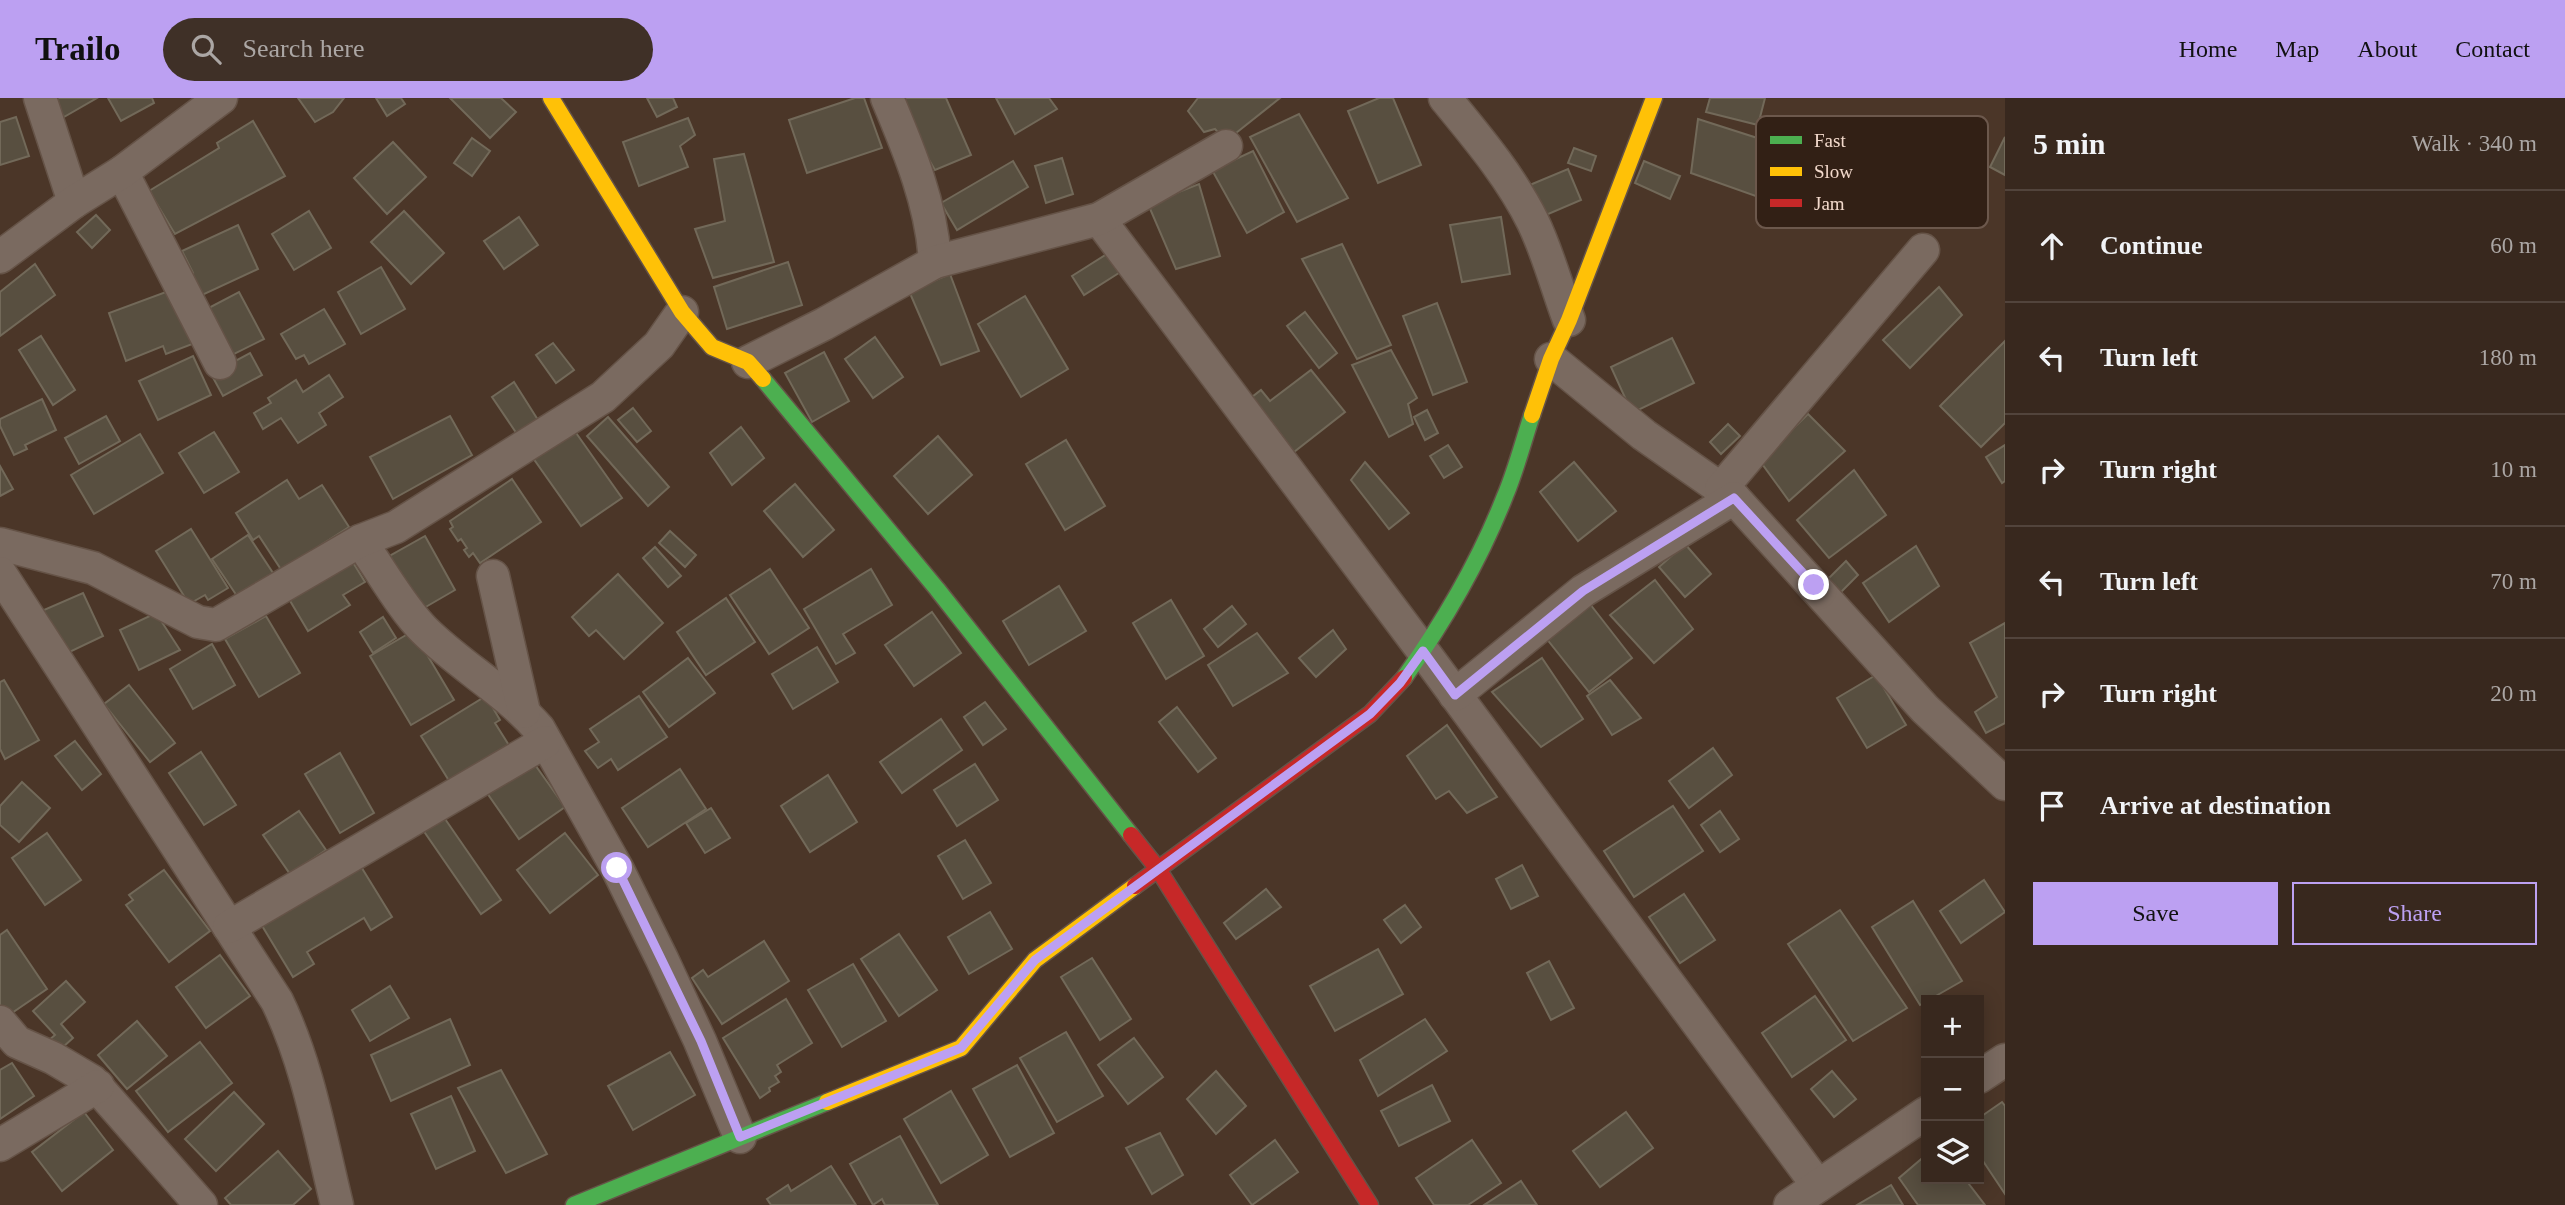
<!DOCTYPE html>
<meta charset="utf-8">
<style>
body{margin:0;font-family:"Times New Roman",serif;background:#3f3027;color:#f1f3f6}
.controls{position:absolute;right:21px;bottom:21px;display:grid;overflow:hidden;border-radius:0px;box-shadow:0 4px 18px #0003}
.controls button{width:63px;height:63px;display:grid;place-items:center;padding:0;border:0;border-bottom:2px solid #52443c;background:#38281e;color:#f1f3f6;font:35px sans-serif}
.stop{position:absolute;width:21px;height:21px;margin:-16px;border:5px solid #bca0f2;border-radius:50%;background:#fff}
.stop.end{background:#bca0f2;border-color:#fff;box-shadow:0 2px 7px #0008}
.list{margin:0;padding:0;list-style:none}
h2{display:flex;justify-content:space-between;align-items:center;height:91px;margin:0;padding:0 28px;font-size:30px}
h2 small{font-size:23px;font-weight:400;color:#aba6a4}
.list li{display:grid;grid-template-columns:46px 1fr auto;gap:21px;align-items:center;box-sizing:border-box;height:112px;padding:0 28px;border-top:2px solid #52443c}
.list b{display:block;font-size:26px;white-space:nowrap}
.list em{font-size:23px;font-style:normal;color:#aba6a4}
.actions{display:flex;gap:14px;padding:21px 28px}
.actions a{flex:1;padding:16px 0;border:2px solid #bca0f2;border-radius:0px;text-align:center;font-size:24px;color:#bca0f2}
.actions .main{background:#bca0f2;color:#111}
.icon{flex:none;width:38px;height:38px;fill:none;stroke:currentColor;stroke-width:2;stroke-linecap:round;stroke-linejoin:round}
.map{position:relative;flex:none;width:2005px;height:1107px;overflow:hidden}
header{display:flex;align-items:center;gap:42px;box-sizing:border-box;height:98px;padding:0 35px;background:#bca0f2;color:#111}
header strong{font-size:33px}
nav{display:flex;gap:38px;margin-inline-start:auto;font-size:24px}
.search{width:490px;height:63px;background:#3f3027;display:flex;align-items:center;gap:18px;box-sizing:border-box;padding:0 24px;border-radius:38px;color:#aba6a4;font-size:26px}
main{display:flex}
aside{flex:1;background:#38281e}
.map>svg:first-child{display:block}
.building{fill:#584f40;stroke:#726959;stroke-width:2}
.lines{fill:none;stroke-linecap:round;stroke-linejoin:round}
.street-casing{stroke:#655347;stroke-width:35}
.fast-casing{stroke:#655347;stroke-width:19}
.slow-casing{stroke:#655347;stroke-width:19}
.jam-casing{stroke:#655347;stroke-width:19}
.street{stroke:#7a6a60;stroke-width:32}
.fast{stroke:#4caf50;stroke-width:16}
.slow{stroke:#ffc107;stroke-width:16}
.jam{stroke:#c62828;stroke-width:16}
.route{stroke:#bca0f2;stroke-width:9}
.key{fill:#322015;stroke:#6c584c;stroke-width:2}
.key-label{font-size:19px;fill:#f3dacc}
</style>
<header>
<strong>Trailo</strong>
<div class="search"><svg class="icon" aria-label="search" viewBox="0 0 24 24"><circle cx="10" cy="10" r="6"/><path d="M15 15l6 6"/></svg>Search here</div>
<nav><a>Home</a><a>Map</a><a>About</a><a>Contact</a></nav>
</header>
<main>
<div class="map">
<svg width="2005" height="1107" viewBox="0 0 2005 1107">
<rect width="100%" height="100%" fill="#4b3628"/>
<g class="building">
<path d="M52,0H97L64,19Z"/>
<path d="M108,0H152L154,5L121,23Z"/>
<path d="M298,0H344L333,14L315,24Z"/>
<path d="M376,0H401L405,6L387,18Z"/>
<path d="M450,0H501L516,14L490,40Z"/>
<path d="M647,0H673L677,9L657,19Z"/>
<path d="M855,0H864L882,50L807,75L789,22Z"/>
<path d="M901,0H946L971,57L935,72L895,4Z"/>
<path d="M996,0H1049L1057,11L1015,36Z"/>
<path d="M1198,0H1280L1226,43L1215,31L1204,34L1188,13Z"/>
<path d="M1379,0H1393L1421,67L1378,85L1348,13Z"/>
<path d="M1710,0H1765L1758,27L1706,14Z"/>
<path d="M1299,16L1348,100L1297,124L1250,39Z"/>
<path d="M16,19L29,58L0,67V24Z"/>
<path d="M688,20L695,37L680,48L688,69L639,88L623,44Z"/>
<path d="M1698,21L1773,45L1764,101L1691,75Z"/>
<path d="M253,23L285,78L175,136L149,93L219,50L217,45Z"/>
<path d="M2005,39V77L1990,69Z"/>
<path d="M472,40L490,53L472,78L454,65Z"/>
<path d="M393,44L426,79L387,116L354,80Z"/>
<path d="M1574,50L1596,58L1591,73L1568,65Z"/>
<path d="M1253,53L1284,114L1247,135L1212,72Z"/>
<path d="M744,56L774,164L713,180L695,131L725,123L714,61Z"/>
<path d="M1062,60L1073,96L1046,105L1035,68Z"/>
<path d="M1013,63L1028,89L957,132L941,105Z"/>
<path d="M1644,63L1680,78L1670,101L1635,85Z"/>
<path d="M1568,71L1581,102L1539,120L1525,89Z"/>
<path d="M1199,86L1220,158L1176,171L1148,106Z"/>
<path d="M309,113L331,150L294,172L272,136Z"/>
<path d="M404,113L444,155L411,186L371,144Z"/>
<path d="M96,117L110,132L92,150L77,134Z"/>
<path d="M519,119L538,147L504,171L484,143Z"/>
<path d="M1501,119L1510,176L1462,184L1450,127Z"/>
<path d="M238,127L258,171L200,198L190,177L193,175L182,153Z"/>
<path d="M1342,146L1391,247L1357,261L1302,161Z"/>
<path d="M1110,154L1122,173L1084,197L1072,178Z"/>
<path d="M788,164L802,207L727,231L714,189Z"/>
<path d="M35,166L55,197L0,238V194Z"/>
<path d="M381,169L405,211L361,236L338,194Z"/>
<path d="M950,176L979,253L941,267L909,193Z"/>
<path d="M1939,189L1962,217L1910,270L1883,242Z"/>
<path d="M174,191L195,245L166,256L163,248L126,263L109,215Z"/>
<path d="M239,194L264,241L224,261L201,214Z"/>
<path d="M1025,198L1068,271L1021,299L978,226Z"/>
<path d="M1437,205L1467,284L1433,297L1403,218Z"/>
<path d="M324,211L345,246L309,266L304,257L296,261L281,236Z"/>
<path d="M1305,214L1337,255L1319,270L1287,228Z"/>
<path d="M41,238L75,292L53,307L19,252Z"/>
<path d="M875,239L903,279L873,300L845,261Z"/>
<path d="M1672,240L1694,285L1632,315L1611,269Z"/>
<path d="M2005,243V325L1981,349L1940,308Z"/>
<path d="M553,245L574,272L556,285L536,257Z"/>
<path d="M1391,252L1417,300L1408,306L1413,326L1389,339L1352,267Z"/>
<path d="M824,254L849,303L812,324L785,275Z"/>
<path d="M250,255L262,277L223,298L211,276Z"/>
<path d="M193,258L211,297L158,322L139,283Z"/>
<path d="M1311,272L1345,314L1285,361L1243,306L1261,292L1270,303Z"/>
<path d="M329,277L343,299L319,315L326,327L298,345L281,320L263,331L254,315L271,305L268,300L296,282L303,294Z"/>
<path d="M514,284L538,322L517,336L492,299Z"/>
<path d="M42,301L56,332L25,347L27,351L14,357L0,328V321Z"/>
<path d="M633,310L651,333L637,344L618,322Z"/>
<path d="M1427,312L1438,335L1425,342L1414,319Z"/>
<path d="M1808,316L1845,353L1789,403L1760,363Z"/>
<path d="M106,318L120,343L79,366L65,340Z"/>
<path d="M450,318L472,357L393,401L370,359Z"/>
<path d="M608,319L669,389L648,408L587,338Z"/>
<path d="M1728,326L1740,338L1721,356L1710,344Z"/>
<path d="M741,329L764,360L732,387L710,355Z"/>
<path d="M574,332L622,400L581,428L533,360Z"/>
<path d="M214,334L239,374L204,395L179,355Z"/>
<path d="M140,336L163,375L94,416L71,377Z"/>
<path d="M938,338L972,377L928,416L894,378Z"/>
<path d="M1066,342L1105,408L1065,432L1026,366Z"/>
<path d="M1448,347L1462,369L1444,380L1430,358Z"/>
<path d="M2005,347V383L2002,385L1986,359Z"/>
<path d="M1365,364L1409,415L1389,431L1351,382Z"/>
<path d="M1574,364L1616,413L1578,443L1540,394Z"/>
<path d="M0,368L13,391L0,398Z"/>
<path d="M1854,372L1886,417L1829,460L1797,422Z"/>
<path d="M512,381L541,424L480,465L473,455L469,459L464,452L467,450L461,441L458,443L450,431L453,429L450,423Z"/>
<path d="M287,382L299,401L322,387L349,429L318,449L323,455L286,479L259,438L253,442L236,415Z"/>
<path d="M795,386L834,432L803,459L764,413Z"/>
<path d="M191,431L228,490L208,502L205,497L189,506L156,453Z"/>
<path d="M670,433L696,457L685,469L659,445Z"/>
<path d="M248,437L277,481L241,504L212,461Z"/>
<path d="M425,438L455,492L417,514L386,460Z"/>
<path d="M1685,446L1711,476L1685,499L1659,469Z"/>
<path d="M1916,448L1939,488L1889,524L1863,485Z"/>
<path d="M655,449L681,478L668,489L643,460Z"/>
<path d="M349,458L365,484L343,497L350,507L308,533L286,496Z"/>
<path d="M1846,463L1858,477L1840,495L1827,482Z"/>
<path d="M770,471L809,530L769,556L730,497Z"/>
<path d="M871,471L892,507L843,536L855,555L836,566L804,511Z"/>
<path d="M618,476L663,525L624,561L596,532L589,538L572,519Z"/>
<path d="M1655,482L1693,531L1654,565L1610,517Z"/>
<path d="M1059,488L1086,533L1029,567L1003,523Z"/>
<path d="M83,495L103,538L57,560L37,515Z"/>
<path d="M726,500L755,544L706,577L677,534Z"/>
<path d="M1171,502L1204,558L1166,581L1133,525Z"/>
<path d="M1590,506L1632,560L1589,594L1546,540Z"/>
<path d="M1232,508L1246,526L1218,549L1204,531Z"/>
<path d="M932,514L961,555L914,588L885,547Z"/>
<path d="M156,515L180,552L139,572L120,532Z"/>
<path d="M266,518L300,575L259,599L225,541Z"/>
<path d="M383,519L396,540L373,555L360,534Z"/>
<path d="M2005,525V625L1986,635L1975,614L1997,599L1970,545Z"/>
<path d="M1333,532L1346,551L1316,579L1299,560Z"/>
<path d="M413,533L454,602L411,627L370,558Z"/>
<path d="M1257,535L1288,575L1233,608L1208,567Z"/>
<path d="M212,546L235,587L193,611L170,571Z"/>
<path d="M817,549L838,584L793,611L772,576Z"/>
<path d="M688,560L715,595L669,629L643,594Z"/>
<path d="M1542,560L1583,621L1541,649L1492,594Z"/>
<path d="M1876,577L1906,627L1867,650L1837,600Z"/>
<path d="M4,582L39,642L5,661L0,651V584Z"/>
<path d="M1610,582L1641,620L1612,637L1587,598Z"/>
<path d="M129,587L175,645L150,664L104,606Z"/>
<path d="M486,598L500,622L495,625L512,652L453,689L421,638Z"/>
<path d="M639,598L667,639L618,672L611,661L598,670L585,653L599,644L590,631Z"/>
<path d="M985,604L1006,631L983,647L964,619Z"/>
<path d="M1177,609L1216,660L1198,674L1159,624Z"/>
<path d="M941,621L962,652L902,695L880,664Z"/>
<path d="M1447,627L1497,699L1467,715L1449,693L1436,701L1407,658Z"/>
<path d="M75,643L101,676L82,692L55,658Z"/>
<path d="M1713,650L1732,677L1689,710L1669,683Z"/>
<path d="M201,654L236,707L204,727L169,675Z"/>
<path d="M340,655L374,715L340,735L305,676Z"/>
<path d="M533,664L565,709L519,741L487,695Z"/>
<path d="M975,666L998,702L957,728L934,692Z"/>
<path d="M680,671L706,711L648,749L622,710Z"/>
<path d="M828,677L857,724L810,754L781,708Z"/>
<path d="M22,684L50,710L19,744L0,727V708Z"/>
<path d="M1673,708L1703,753L1634,799L1604,753Z"/>
<path d="M711,710L730,740L705,755L686,725Z"/>
<path d="M299,713L326,752L290,776L263,737Z"/>
<path d="M1720,713L1739,741L1720,754L1701,727Z"/>
<path d="M443,718L501,802L481,816L423,732Z"/>
<path d="M47,735L81,782L45,807L12,760Z"/>
<path d="M565,735L598,777L550,815L517,772Z"/>
<path d="M965,742L991,785L963,801L938,758Z"/>
<path d="M360,767L392,819L371,832L364,820L307,854L314,866L293,879L261,826Z"/>
<path d="M1522,767L1538,798L1511,811L1496,781Z"/>
<path d="M164,772L210,833L169,864L126,807L133,802L129,797Z"/>
<path d="M1984,782L2005,814L1961,845L1940,813Z"/>
<path d="M1266,791L1281,809L1236,841L1224,825Z"/>
<path d="M1684,796L1715,842L1680,865L1649,819Z"/>
<path d="M1913,803L1962,883L1920,907L1872,829Z"/>
<path d="M1405,807L1421,829L1401,845L1384,822Z"/>
<path d="M1840,812L1907,910L1853,943L1788,846Z"/>
<path d="M990,814L1012,851L969,876L948,839Z"/>
<path d="M7,832L47,891L6,919L0,910V837Z"/>
<path d="M899,836L937,892L899,918L861,861Z"/>
<path d="M764,843L789,883L722,926L692,880L703,872L708,879Z"/>
<path d="M1378,851L1403,896L1335,933L1310,888Z"/>
<path d="M220,857L250,898L206,930L176,889Z"/>
<path d="M1092,860L1131,921L1100,942L1061,879Z"/>
<path d="M1549,863L1574,910L1551,922L1527,875Z"/>
<path d="M853,866L886,923L842,949L808,892Z"/>
<path d="M66,883L85,904L61,926L73,940L52,959L42,948L55,937L33,913Z"/>
<path d="M390,888L409,920L370,943L352,912Z"/>
<path d="M1815,898L1846,942L1792,979L1762,935Z"/>
<path d="M786,901L812,945L777,967L781,974L775,978L779,984L769,990L770,993L760,1000L723,940Z"/>
<path d="M450,921L470,967L391,1003L371,957Z"/>
<path d="M1425,921L1447,953L1378,998L1360,962Z"/>
<path d="M137,923L167,958L127,991L98,957Z"/>
<path d="M1066,934L1103,998L1057,1024L1020,960Z"/>
<path d="M1134,940L1163,979L1128,1006L1098,967Z"/>
<path d="M200,944L232,985L168,1034L136,993Z"/>
<path d="M670,954L695,997L633,1032L608,988Z"/>
<path d="M12,965L34,998L0,1021V972Z"/>
<path d="M1017,967L1054,1035L1010,1059L973,991Z"/>
<path d="M501,972L547,1056L506,1075L458,990Z"/>
<path d="M1216,973L1246,1008L1216,1036L1187,1001Z"/>
<path d="M1832,973L1856,1001L1834,1019L1811,991Z"/>
<path d="M1432,987L1450,1023L1399,1048L1381,1013Z"/>
<path d="M951,993L988,1057L941,1085L904,1021Z"/>
<path d="M234,994L264,1026L216,1073L185,1041Z"/>
<path d="M451,998L475,1053L436,1071L411,1016Z"/>
<path d="M2002,1004L2005,1008V1096L1979,1057V1020Z"/>
<path d="M84,1014L113,1052L62,1093L32,1054Z"/>
<path d="M1626,1014L1653,1050L1600,1089L1573,1053Z"/>
<path d="M1160,1035L1183,1077L1152,1096L1126,1050Z"/>
<path d="M900,1038L938,1107H885L882,1101L873,1107L850,1066Z"/>
<path d="M1275,1042L1298,1074L1252,1107L1230,1077Z"/>
<path d="M1472,1042L1501,1085L1468,1107H1434L1416,1080Z"/>
<path d="M278,1053L311,1091L293,1107H231L225,1100Z"/>
<path d="M1926,1057V1081H1965L1985,1107H1918L1899,1080Z"/>
<path d="M831,1068L856,1107H771L767,1101L788,1087L791,1093Z"/>
<path d="M1521,1083L1537,1107H1484Z"/>
<path d="M1891,1087L1903,1107H1857Z"/>
</g>
<g class="lines">
<g class="street-casing">
<g id="street">
<path d="M40,0L74,104"/>
<path d="M887,0C909,52 932,107 935,164"/>
<path d="M1445,0C1477,39 1511,79 1533,124C1548,155 1557,190 1569,222"/>
<path d="M122,74L220,265"/>
<path d="M1099,121L1423,553L1818,1088"/>
<path d="M0,159L74,104L122,74L221,0"/>
<path d="M1551,261L1644,337L1734,400L1925,611L2005,686"/>
<path d="M748,264L824,226L935,164L1099,121L1226,48"/>
<path d="M1721,391L1923,152"/>
<path d="M360,443C380,470 401,509 424,532C460,568 506,593 539,631L617,770L662,861L700,943L740,1039"/>
<path d="M0,446L93,470L198,524L216,527L360,443L396,429L603,299L659,247L682,214"/>
<path d="M0,475L277,903C308,967 320,1038 337,1107"/>
<path d="M493,478L524,614"/>
<path d="M1455,597L1583,493L1734,400"/>
<path d="M229,829L545,644"/>
<path d="M0,924L17,944L53,960L92,983L201,1107"/>
<path d="M1979,979L2005,962"/>
<path d="M0,1047L98,988"/>
<path d="M1790,1107L1926,1015"/>
</g>
</g>
<g class="fast-casing">
<g id="fast">
<path d="M763,281L937,491L1131,737"/>
<path d="M1404,580C1443,525 1480,462 1505,398C1516,372 1523,344 1532,317"/>
<path d="M574,1107L827,1004"/>
</g>
</g>
<g class="slow-casing">
<g id="slow">
<path d="M551,0L682,214L712,249L748,264L763,281"/>
<path d="M1532,317L1551,261L1569,222L1654,0"/>
<path d="M827,1004L961,950L1035,862L1135,788"/>
</g>
</g>
<g class="jam-casing">
<g id="jam">
<path d="M1131,737L1158,771L1370,1107"/>
<path d="M1135,788L1370,616L1404,580"/>
</g>
</g>
<use href="#street" class="street"/>
<use href="#fast" class="fast"/>
<use href="#slow" class="slow"/>
<use href="#jam" class="jam"/>
</g>
<g class="lines">
<path class="route" d="M617,770L701,943L740,1039L961,950L1035,862L1370,616L1400,585L1423,553L1455,597L1583,493L1734,400L1814,487"/>
</g>
<rect x="1756" y="18" width="232" height="112" rx="10" class="key"/>
<rect x="1770" y="38" width="32" height="8" fill="#4caf50"/>
<rect x="1770" y="69" width="32" height="9" fill="#ffc107"/>
<rect x="1770" y="101" width="32" height="8" fill="#c62828"/>
<g class="key-label">
<text x="1814" y="49">Fast</text>
<text x="1814" y="80">Slow</text>
<text x="1814" y="112">Jam</text>
</g>
</svg>
<div class="controls">
<button>+</button>
<button>−</button>
<button><svg class="icon" aria-label="layers" viewBox="0 0 24 24"><path d="M12 4l9 5-9 5-9-5zM3 14l9 5 9-5"/></svg></button>
</div>
<div class="stop" style="left:617px;top:770px"></div>
<div class="stop end" style="left:1814px;top:487px"></div>
</div>
<aside>
<h2>5 min<small>Walk · 340 m</small></h2>
<ul class="list">
<li><svg class="icon" aria-label="ahead" viewBox="0 0 24 24"><path d="M12 20V5M6 11l6-6 6 6"/></svg><div><b>Continue</b></div><em>60 m</em></li>
<li><svg class="icon" aria-label="left" viewBox="0 0 24 24"><path d="M17 20v-9H6M10 6l-5 5 5 5"/></svg><div><b>Turn left</b></div><em>180 m</em></li>
<li><svg class="icon" aria-label="right" viewBox="0 0 24 24"><path d="M7 20v-9h11M14 6l5 5-5 5"/></svg><div><b>Turn right</b></div><em>10 m</em></li>
<li><svg class="icon" aria-label="left" viewBox="0 0 24 24"><path d="M17 20v-9H6M10 6l-5 5 5 5"/></svg><div><b>Turn left</b></div><em>70 m</em></li>
<li><svg class="icon" aria-label="right" viewBox="0 0 24 24"><path d="M7 20v-9h11M14 6l5 5-5 5"/></svg><div><b>Turn right</b></div><em>20 m</em></li>
<li><svg class="icon" aria-label="arrive" viewBox="0 0 24 24"><path d="M6 21V4h12l-3 4 3 4H6"/></svg><div><b>Arrive at destination</b></div></li>
</ul>
<div class="actions"><a class="main">Save</a><a>Share</a></div>
</aside>
</main>
